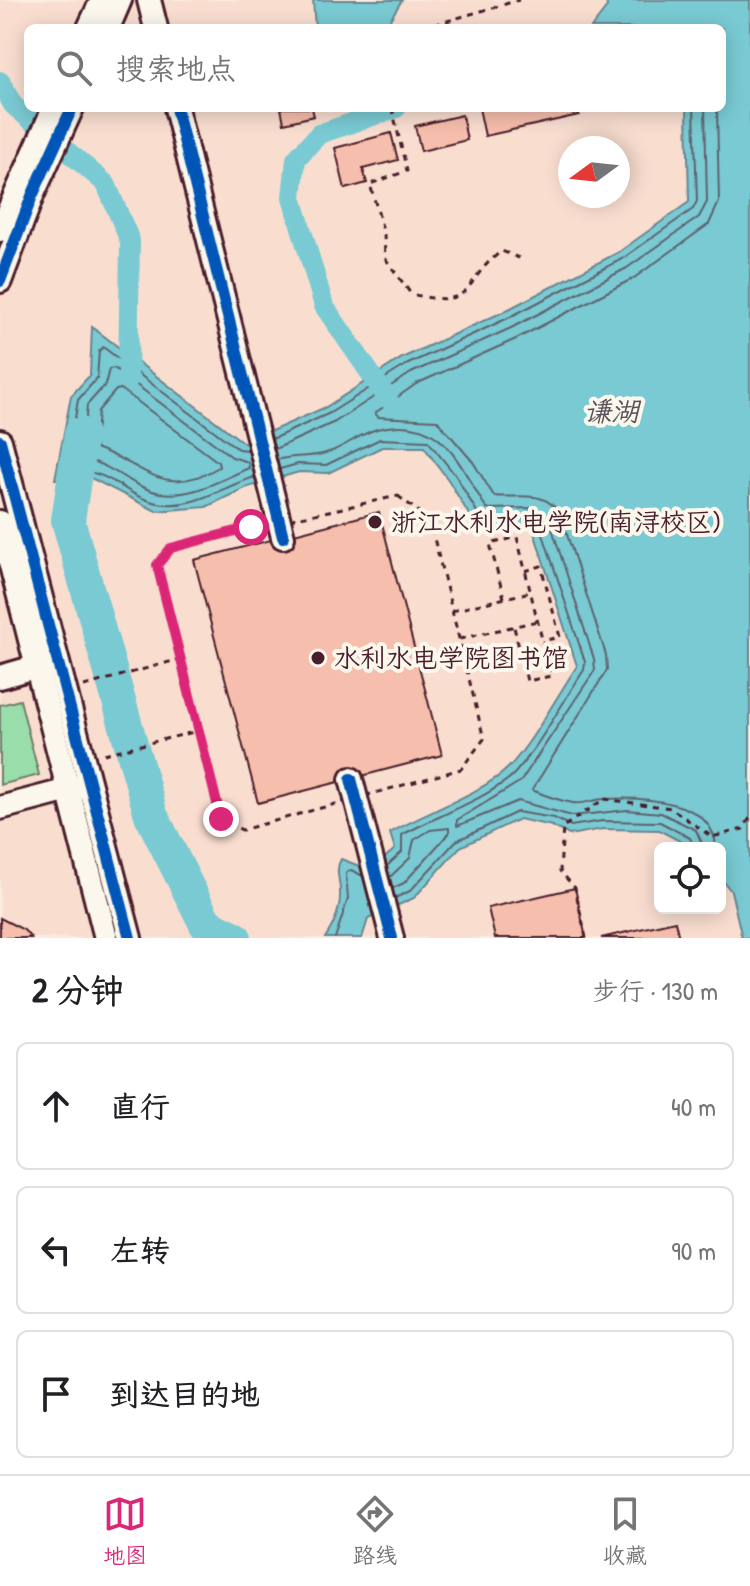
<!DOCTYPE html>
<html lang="zh">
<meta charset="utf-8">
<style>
body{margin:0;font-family:"Patrick Hand","LXGW WenKai TC",sans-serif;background:#f2f2f2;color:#202124}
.controls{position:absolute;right:24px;bottom:24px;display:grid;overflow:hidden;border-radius:12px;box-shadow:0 4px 20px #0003}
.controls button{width:72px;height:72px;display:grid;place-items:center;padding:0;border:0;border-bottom:2px solid #e0e0e0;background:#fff;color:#202124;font:40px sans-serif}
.compass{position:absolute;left:558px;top:136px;width:72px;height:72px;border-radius:50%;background:#fff;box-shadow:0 4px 20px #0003;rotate:255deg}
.stop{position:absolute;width:24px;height:24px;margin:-18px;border:6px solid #db2777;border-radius:50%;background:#fff}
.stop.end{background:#db2777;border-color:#fff;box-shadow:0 2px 8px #0008}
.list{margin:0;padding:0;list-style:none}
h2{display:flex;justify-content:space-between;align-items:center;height:104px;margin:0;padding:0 32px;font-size:34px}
h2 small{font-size:26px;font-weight:400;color:#757577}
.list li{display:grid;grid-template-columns:52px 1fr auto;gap:24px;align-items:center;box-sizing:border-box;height:128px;margin:0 16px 16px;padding:0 16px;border:2px solid #e0e0e0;border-radius:12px}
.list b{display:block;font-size:30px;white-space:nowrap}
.list em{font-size:26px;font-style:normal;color:#757577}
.icon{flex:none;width:44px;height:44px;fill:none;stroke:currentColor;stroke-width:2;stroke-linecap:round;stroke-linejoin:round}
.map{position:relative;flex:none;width:750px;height:938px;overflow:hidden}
.search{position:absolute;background:#fff;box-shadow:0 4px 20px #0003;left:24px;right:24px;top:24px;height:88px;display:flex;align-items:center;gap:20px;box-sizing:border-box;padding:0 28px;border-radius:12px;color:#757577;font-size:30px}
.sheet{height:536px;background:#fff}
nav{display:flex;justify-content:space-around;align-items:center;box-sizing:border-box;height:112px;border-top:2px solid #e0e0e0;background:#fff;font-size:22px;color:#757577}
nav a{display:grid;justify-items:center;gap:4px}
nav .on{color:#db2777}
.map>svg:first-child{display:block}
.built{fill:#f9ded0;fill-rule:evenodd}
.green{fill:#98ddaa;stroke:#717e6a;stroke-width:2}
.water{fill:#7acad3;stroke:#678690;stroke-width:2}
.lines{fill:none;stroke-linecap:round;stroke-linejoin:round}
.shore{stroke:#5d636e;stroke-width:2}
.canal{stroke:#7acad3;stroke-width:20}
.river{stroke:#7acad3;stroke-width:34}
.building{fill:#f6beac;stroke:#4a1f2b;stroke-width:2}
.street-casing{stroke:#4a1f2b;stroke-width:28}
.path{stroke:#4a1f2b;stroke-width:3;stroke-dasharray:6 6;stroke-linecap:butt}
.street{stroke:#fbf7ec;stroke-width:22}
.cycleway-casing{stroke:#fbf7ec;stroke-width:17}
.cycleway{stroke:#0057b8;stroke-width:12}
.route{stroke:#db2777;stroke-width:10}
.poi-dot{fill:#4a1f2b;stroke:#fbf7ec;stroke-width:3}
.labels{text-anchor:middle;stroke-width:8;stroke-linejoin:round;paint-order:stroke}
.poi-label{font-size:26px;fill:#4a1f2b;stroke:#fbf7ec;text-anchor:start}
.water-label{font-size:28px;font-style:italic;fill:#58525d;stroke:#fbf7ec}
</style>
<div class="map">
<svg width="750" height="938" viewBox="0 0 750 938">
<rect width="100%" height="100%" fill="#faecdf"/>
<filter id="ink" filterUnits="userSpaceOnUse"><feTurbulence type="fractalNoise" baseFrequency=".0125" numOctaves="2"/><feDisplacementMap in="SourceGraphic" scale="16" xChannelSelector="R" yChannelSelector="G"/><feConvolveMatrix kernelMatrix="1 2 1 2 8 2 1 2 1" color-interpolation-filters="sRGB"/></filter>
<g filter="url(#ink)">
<path class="built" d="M0,0H750V938H0ZM28,28H722V108H28ZM570,148H618V196H570ZM660,848H720V908H660Z"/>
<path class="green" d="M20,700L39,775L0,785V705Z"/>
<g class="water">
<path d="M313,0H402L386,26L315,28Z"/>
<path d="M606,0H750V938H742L731,891L720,877V848H693L659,830L603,829L569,835L552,826L519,819L460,847L414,898L368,919L362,938H325C333,926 340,911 340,896C341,881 334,871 341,859L370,870L395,849L390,833C422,814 483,793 508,768C530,746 559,693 577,666L532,526L477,528L449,481L424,447H382L328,473L299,472L245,488L206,507L156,511L91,478L55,479L71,396L90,375L92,327L244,443L326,407L402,358L503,312L619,252L689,202L687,108H722V28H591L607,7Z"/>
</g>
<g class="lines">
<g class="shore">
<path d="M114,368L232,457L248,462L249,468C222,479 192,498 161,493C134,489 111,463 82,459L87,405L105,385L109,369Z"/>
<path d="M121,389L218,462L219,467C162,500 145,464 95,448L98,411L116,390Z"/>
<path d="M272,439L330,413L406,365L506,319L622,259L693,209L697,201L694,108"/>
<path d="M275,449L335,422L411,373L511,328L627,268L699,217L707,202L705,108"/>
<path d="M248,450L238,449L103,347L99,351L97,378L78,400L67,467L70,470C114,470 125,497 158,503C193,510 223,486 255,477"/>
<path d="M277,460C293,455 311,458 326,453C344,448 359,434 377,429C444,413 457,463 487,509L535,508L549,519L594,659L595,670L521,781L457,820V826L518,801L572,816L627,810L661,813L696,830L704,848"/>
<path d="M280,469L298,464L326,465L380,439L428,441L456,476L481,519L531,518L539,522L585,662L584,670C562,703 541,743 515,773C492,797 432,818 402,835V852L387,866"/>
<path d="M716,848C714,798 640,797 604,799C595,799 582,805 573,803C561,801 544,795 532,790L607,670L606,655L561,516C546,488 519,499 494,496L473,462L437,420L378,417L375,413L416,384L516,339L634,278L709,224L719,202L717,108"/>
<path d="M390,877L410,858L414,840L430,830L449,828V833L404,883L393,888"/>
<path d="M395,898L410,891L456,841L517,812L554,818L571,826L602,821L660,822L690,838L694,848"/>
<path d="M335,938L348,899L346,873L351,870L363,876"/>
</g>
<g class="canal">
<path d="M0,81L13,105L106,184L130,241L128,380"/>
<path d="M388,399L324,306L292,197L296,159L319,134L396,108"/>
</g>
<path class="river" d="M81,434L68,520L151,815L206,924L235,938"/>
</g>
<g class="building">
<path d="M281,108H312L314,116L284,123Z"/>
<path d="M479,108H577L579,115L485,136Z"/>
<path d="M462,115L467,140L421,151L415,126Z"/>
<path d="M391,133L398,160L363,169L367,183L345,189L335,148Z"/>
<path d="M379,512L442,755L258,803L194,560Z"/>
<path d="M575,888L586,938H495L488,908Z"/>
<path d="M0,918L24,930L31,938H0Z"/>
<path d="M675,921L679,938H601Z"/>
</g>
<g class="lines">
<g class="street-casing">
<g id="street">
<path d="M149,0L156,28"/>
<path d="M89,28L102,0"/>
<path d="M108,28L120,0"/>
<path d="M176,108L283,537"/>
<path d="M0,230L54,108"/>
<path d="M0,281L32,196L72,108"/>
<path d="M0,441L130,938"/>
<path d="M0,522L106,938"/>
<path d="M0,677L49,663"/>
<path d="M351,779L392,938"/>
<path d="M0,808L80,787"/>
</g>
</g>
<g class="path">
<path d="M423,28L519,0"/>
<path d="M392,108L407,171L370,184L384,234L385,258L411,294C479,310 459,282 502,251L524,260"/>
<path d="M398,496L427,518L432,530L484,739L461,769L242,830L221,819L157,565L171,548L195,540Z"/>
<path d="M525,571L541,566L560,637L542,641"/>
<path d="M504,598L490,544L517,537L551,676L527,681L514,627"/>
<path d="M452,611L530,592"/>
<path d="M460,639L537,621"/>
<path d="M84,686L180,659"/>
<path d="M104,754L198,731"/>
<path d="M586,938L575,888L560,871L563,827L604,799L671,808L712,837L743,829L750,818"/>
</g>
<use href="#street" class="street"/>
<g class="cycleway-casing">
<g id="cycleway">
<path d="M176,108L283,537"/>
<path d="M0,281L32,196L72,108"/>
<path d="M0,441L130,938"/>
<path d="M351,779L392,938"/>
</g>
</g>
<use href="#cycleway" class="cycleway"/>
</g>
</g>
<g class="lines" filter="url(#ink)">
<path class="route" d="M221,819L157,565L171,548L251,527"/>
</g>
<g class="poi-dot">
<circle cx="375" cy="522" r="8"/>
<circle cx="318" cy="658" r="8"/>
</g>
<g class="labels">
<g class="poi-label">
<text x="391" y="531">浙江水利水电学院(南浔校区)</text>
<text x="334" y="667">水利水电学院图书馆</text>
</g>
<g class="water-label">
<text x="611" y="421">谦湖</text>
</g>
</g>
</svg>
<div class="controls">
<button><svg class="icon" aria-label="locate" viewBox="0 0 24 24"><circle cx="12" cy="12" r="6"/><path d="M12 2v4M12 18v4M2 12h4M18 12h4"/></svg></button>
</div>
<svg class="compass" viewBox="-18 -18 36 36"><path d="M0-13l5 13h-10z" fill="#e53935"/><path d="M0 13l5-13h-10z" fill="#757577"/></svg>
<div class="stop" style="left:251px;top:527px"></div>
<div class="stop end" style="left:221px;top:819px"></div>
<div class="search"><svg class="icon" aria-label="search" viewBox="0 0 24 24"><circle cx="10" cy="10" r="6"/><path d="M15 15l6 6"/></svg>搜索地点</div>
</div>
<section class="sheet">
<h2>2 分钟<small>步行 · 130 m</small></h2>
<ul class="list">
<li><svg class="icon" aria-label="ahead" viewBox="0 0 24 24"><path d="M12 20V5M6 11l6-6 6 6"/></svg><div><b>直行</b></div><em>40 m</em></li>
<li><svg class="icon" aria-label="left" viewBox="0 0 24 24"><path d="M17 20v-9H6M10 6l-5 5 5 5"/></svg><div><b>左转</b></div><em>90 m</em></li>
<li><svg class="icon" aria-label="arrive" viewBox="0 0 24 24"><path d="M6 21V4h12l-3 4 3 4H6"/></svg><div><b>到达目的地</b></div></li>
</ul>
</section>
<nav>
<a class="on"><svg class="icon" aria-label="map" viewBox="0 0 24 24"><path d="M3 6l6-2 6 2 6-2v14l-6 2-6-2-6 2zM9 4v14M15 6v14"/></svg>地图</a>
<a><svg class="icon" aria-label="directions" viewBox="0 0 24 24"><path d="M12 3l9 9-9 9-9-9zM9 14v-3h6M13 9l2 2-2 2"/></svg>路线</a>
<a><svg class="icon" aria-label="saved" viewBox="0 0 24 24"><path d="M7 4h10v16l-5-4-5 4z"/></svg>收藏</a>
</nav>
